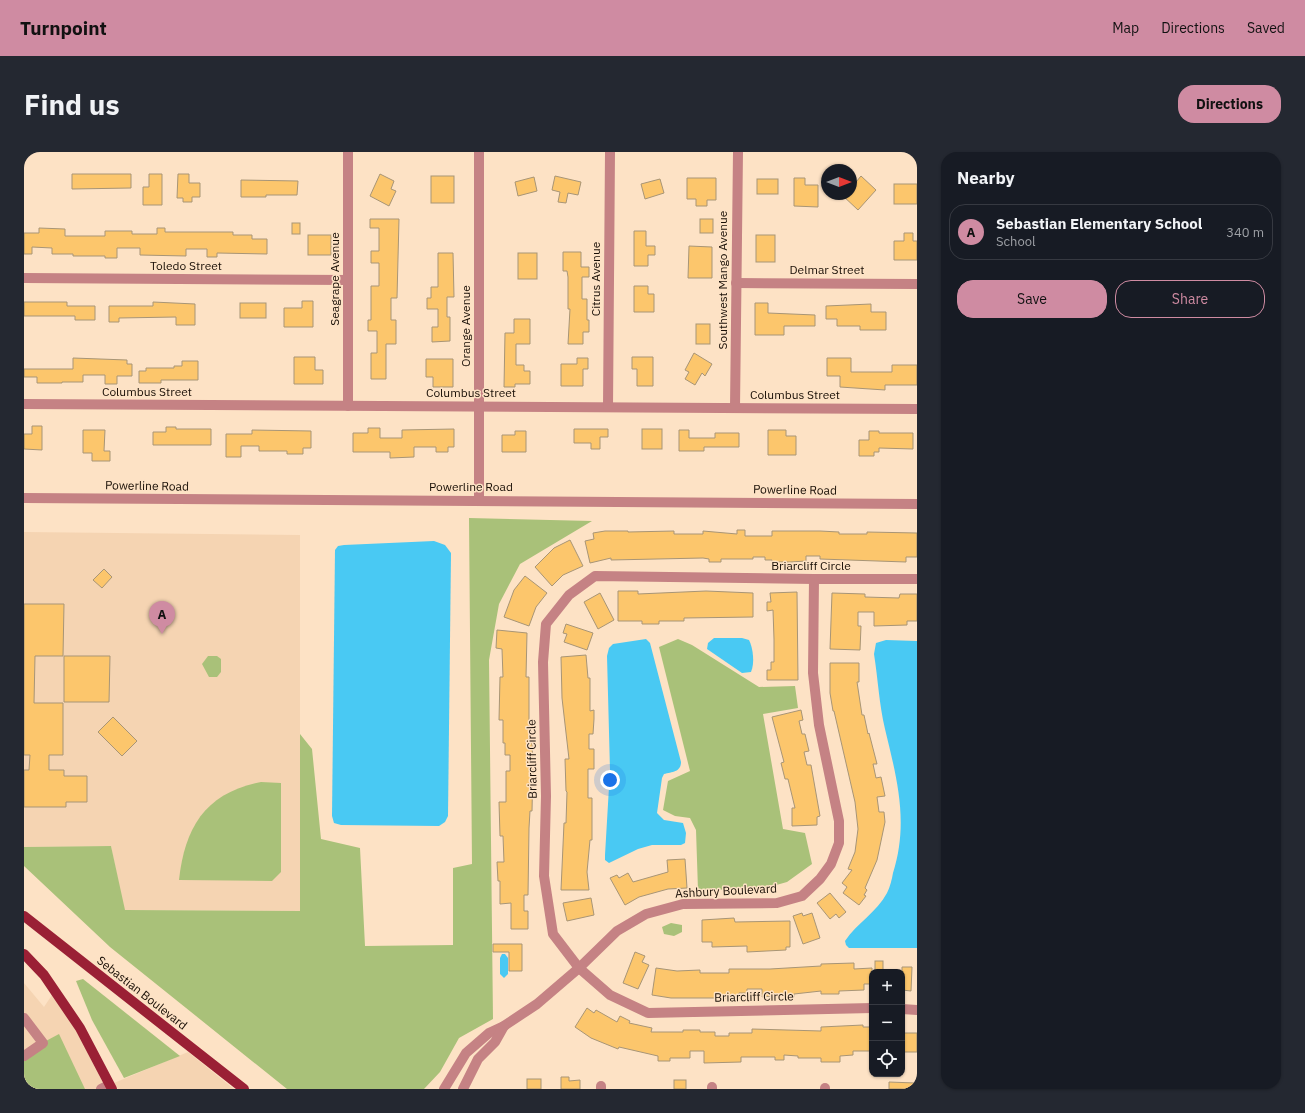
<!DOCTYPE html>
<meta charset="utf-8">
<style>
body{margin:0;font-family:"IBM Plex Sans",sans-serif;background:#242831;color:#f1f3f6}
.controls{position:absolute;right:12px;bottom:12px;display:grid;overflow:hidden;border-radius:8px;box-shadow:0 1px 3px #0004}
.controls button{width:36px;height:36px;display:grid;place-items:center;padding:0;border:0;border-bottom:1px solid #363941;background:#171b24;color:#f1f3f6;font:20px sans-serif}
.compass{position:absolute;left:797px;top:12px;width:36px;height:36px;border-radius:50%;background:#171b24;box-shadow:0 1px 3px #0004;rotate:90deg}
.you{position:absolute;left:586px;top:628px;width:14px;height:14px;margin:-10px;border:3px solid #fff;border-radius:50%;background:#1a73e8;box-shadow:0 0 0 6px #1a73e833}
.badge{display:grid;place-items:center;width:26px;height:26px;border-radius:50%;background:#cf8ba2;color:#111;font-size:13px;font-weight:700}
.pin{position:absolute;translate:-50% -33px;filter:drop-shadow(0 1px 2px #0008)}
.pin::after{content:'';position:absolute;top:21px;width:14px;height:12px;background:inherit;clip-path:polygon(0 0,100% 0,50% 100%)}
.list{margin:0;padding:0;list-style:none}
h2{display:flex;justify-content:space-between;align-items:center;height:52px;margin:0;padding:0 16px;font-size:17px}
h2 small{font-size:13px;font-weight:400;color:#9ea1a6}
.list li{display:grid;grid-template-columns:26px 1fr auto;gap:12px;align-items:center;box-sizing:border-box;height:56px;margin:0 8px 8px;padding:0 8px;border:1px solid #363941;border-radius:16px}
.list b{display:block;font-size:15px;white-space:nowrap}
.list p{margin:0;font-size:13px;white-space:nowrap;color:#9ea1a6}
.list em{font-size:13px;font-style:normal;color:#9ea1a6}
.actions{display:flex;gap:8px;padding:12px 16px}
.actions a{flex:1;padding:9px 0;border:1px solid #cf8ba2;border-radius:16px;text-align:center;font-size:14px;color:#cf8ba2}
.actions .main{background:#cf8ba2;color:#111}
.icon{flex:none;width:22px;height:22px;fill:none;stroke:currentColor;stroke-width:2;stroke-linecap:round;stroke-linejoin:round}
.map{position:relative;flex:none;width:893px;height:937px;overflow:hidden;border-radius:16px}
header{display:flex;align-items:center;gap:24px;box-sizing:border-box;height:56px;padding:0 20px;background:#cf8ba2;color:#111}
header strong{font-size:19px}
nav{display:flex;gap:22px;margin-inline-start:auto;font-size:14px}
.intro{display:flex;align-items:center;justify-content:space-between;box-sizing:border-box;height:96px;padding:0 24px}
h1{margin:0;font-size:28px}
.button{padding:10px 18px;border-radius:16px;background:#cf8ba2;color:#111;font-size:14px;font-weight:700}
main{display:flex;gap:24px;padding:0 24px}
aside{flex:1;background:#171b24;border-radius:16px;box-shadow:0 1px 3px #0004}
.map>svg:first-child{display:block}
.built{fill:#f5d4b2}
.green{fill:#a9c179}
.water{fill:#49c9f3}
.building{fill:#fcc66c;stroke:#a89576}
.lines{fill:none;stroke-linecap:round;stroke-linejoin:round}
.minor{stroke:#c58284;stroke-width:10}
.major{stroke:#9a2035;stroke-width:10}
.labels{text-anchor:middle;stroke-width:3;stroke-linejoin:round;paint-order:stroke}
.street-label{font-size:12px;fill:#180e05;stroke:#fde2c5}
</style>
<header>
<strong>Turnpoint</strong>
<nav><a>Map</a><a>Directions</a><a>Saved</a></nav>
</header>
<div class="intro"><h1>Find us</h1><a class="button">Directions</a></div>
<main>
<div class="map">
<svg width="893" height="937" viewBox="0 0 893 937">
<rect width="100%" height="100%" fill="#fde2c5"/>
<g class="built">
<path d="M0,380L276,383V759L100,758L87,694L0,695Z"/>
<path d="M0,831L20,855L28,843L52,878L82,937H0Z"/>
<path d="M164,900L210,937H94L90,931Z"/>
</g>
<g class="green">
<path d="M445,366L568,369L496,412L475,452L465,508L469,867L435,886L416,920L400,937H263L86,795L0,714V695L87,694L101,758L276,759V582L288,597L297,687L336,696L341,794L429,793V716L448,712Z"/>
<path d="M654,487L668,493L735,535L771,534L774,556L739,562L759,677L781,681L788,712L763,730L738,737L674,738L672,678L666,666L651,664L639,658L644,629L666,619L635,495Z"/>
<path d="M184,504H193L197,507V520L193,525H185L178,512Z"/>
<path d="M237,630L257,631V720L248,729L155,728C161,674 182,641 237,630Z"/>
<path d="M647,771L658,773V780L650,784L640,782L638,775Z"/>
<path d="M59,827L156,904L100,926L68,868L52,829Z"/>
<path d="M35,882L61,937H0V907L20,890Z"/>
</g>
<g class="water">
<path d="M410,389L421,393L427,401L424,664L421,670L415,674L317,673L310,671L308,664L311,398L314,394L320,393Z"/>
<path d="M690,486H718L725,488C729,496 731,511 727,520L718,521L683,497L684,491Z"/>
<path d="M622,487L626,491L657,610C657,620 648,620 640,622L638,626L633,661L640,668L659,671L662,681L661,691L657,693H628L614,697L585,711L581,708V703L586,618L583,504L585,496L589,492Z"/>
<path d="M862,488L893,489V796H825L822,793L821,789C833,771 853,760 863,741C866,735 868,727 869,721C885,670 873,627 861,577C855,552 854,527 850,502L852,491Z"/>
<path d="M478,802H481L484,806V822L480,826L476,822V806Z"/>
</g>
<g class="building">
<path d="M48,22H107V36L48,37Z"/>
<path d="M125,22H138V53H119V35H125Z"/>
<path d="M154,22H165V31H176V45H168V50H159V46H153Z"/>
<path d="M356,22L370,29L367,37L372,39L365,54L346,44Z"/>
<rect x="407" y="24" width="23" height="27"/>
<path d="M531,24L557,30L554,43L544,41L542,51L534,50L536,40L528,38Z"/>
<path d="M837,24L852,38L834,58L817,42H827V36Z"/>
<path d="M510,25L513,39L494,44L491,30Z"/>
<path d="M663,26H692V48H683V54H672V47H663Z"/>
<path d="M770,26H781V33H794V55L770,54Z"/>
<path d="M636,27L640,41L621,47L617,32Z"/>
<rect x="733" y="27" width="21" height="15"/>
<path d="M217,28L274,29L273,43H242V45H217Z"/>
<rect x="870" y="32" width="23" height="20"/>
<path d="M346,67H375L373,146H367V168H372V192H362V227H347V201H353V179H344V168H347V134H355V111H347V99H355V76H346Z"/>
<rect x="676" y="67" width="13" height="14"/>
<rect x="268" y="71" width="8" height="11"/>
<path d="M15,76L41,77V84H81V79H108V82H133V76H141V80H209V83H228V87H243V102L193,101V105H183V97H162V104L116,103V96H93V106H81V104H49V102H28V96L8,95V102H0V81H15Z"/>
<path d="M610,79H622V94H631V103H624V114H610Z"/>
<path d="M880,81H889V89H893V108H870V89H880Z"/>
<rect x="284" y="83" width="23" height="20"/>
<rect x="732" y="83" width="19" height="27"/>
<path d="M665,94L688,95V126H664Z"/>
<path d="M539,100H557V115H565V125H558V147H563V168H565V180H559V192H544L546,157H544V125L543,119H539Z"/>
<path d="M414,101H429L430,145H423V165H426V189L408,190V175H414V157H403V146H407V135H414Z"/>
<rect x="494" y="101" width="19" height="26"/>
<path d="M610,134H624V142H630V160H610Z"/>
<path d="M278,149H289V175H260V156H278Z"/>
<path d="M0,150H43V154H71V168H51V164H0Z"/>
<path d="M129,150L171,152V173H152V165L95,166V170H85V154H129Z"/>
<rect x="216" y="151" width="26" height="15"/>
<path d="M731,151H744V161L791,163V174H760V183H731Z"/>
<path d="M847,152V160H862V178H836V174H813V167H802V154Z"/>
<path d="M490,167H506V192H492V213H500V219H506V232H491V235H480L481,181H490Z"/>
<rect x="672" y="172" width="14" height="20"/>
<path d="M670,201L688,212L681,224L678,221L671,233L661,227L665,220L661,218Z"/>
<path d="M270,205H291V218H299V232H270Z"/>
<path d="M608,205H629V234H613V217H608Z"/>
<path d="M49,206L103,208V212H108V224H93V232H81V223H59V230H38V231H13V225H0V217H49Z"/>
<path d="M553,206H564V217H559V234H537V212H553Z"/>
<path d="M803,206H827V220H868V213H893V233H861V238L816,235V224H803Z"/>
<path d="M402,207H429V235H409V225H402Z"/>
<path d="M158,209H174V228H137V231H115V219H122V216H150V214H158Z"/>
<path d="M8,274H18V298L0,297V282H8Z"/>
<path d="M142,275H152V277H187V293H129V280H142Z"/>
<path d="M344,276H356V286H378V278L430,277V295H424V300H412V295H390V305L366,306V300H329V281H344Z"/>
<path d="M550,277H584V285H576V297H567V291H550Z"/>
<rect x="618" y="277" width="20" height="20"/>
<path d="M59,278H81L80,299H86V309H68V301H59Z"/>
<path d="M228,278L287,279V296H279V302H263V299H235V294H217V305H202V282H228Z"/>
<path d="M655,278H665V286H691V281H715V295H680V299H655Z"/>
<path d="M744,278H762V284H772V303H744Z"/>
<path d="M491,279H502V300H478V283H491Z"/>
<path d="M845,279H855V281H889V297L855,296V300H850V304H835V288H845Z"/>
<path d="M713,378H721V384H748V379H796L815,380V382H843V380L893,381V405H882V410L796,407V404H782V409L766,410H748V408H741V405H729V407H697V410H685V407L679,406L587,408V406L566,411L561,389L570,387L569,381L581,379H604V380L650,379V382H679V379L713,382Z"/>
<path d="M546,388L559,414L539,423L528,434L511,415L530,396Z"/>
<path d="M80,417L88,425L78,436L69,428Z"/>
<path d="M501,424L523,441L512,455L505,474L480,465L490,438Z"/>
<path d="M594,439H614V442L682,439L729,441V465L660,466V469H635V472H618V469H594Z"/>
<path d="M773,440L774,528H743V518H747V510H750V487L749,458L743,459V450H747L746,441Z"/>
<path d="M576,441L590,468L574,477L560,450Z"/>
<path d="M808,441L841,442V445L875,446L876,442H893V469H883V473L850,474V460H834V474H837L836,498L806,497Z"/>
<path d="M0,452H40L39,504H11L10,551H39V603H25V618H40V624H63V650H42V655H0V618H5L6,603H0Z"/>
<path d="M542,472L569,481L563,498L540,490L543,482L539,481Z"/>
<path d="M473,478L503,481L502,525H505V573H507L509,613L508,659H506L505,676L504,743H500V759H504V777H487V751L476,752V729H474L473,710H480L479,684H476L475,650H482V619H486V603H481V591H479V568H475L476,525H479L478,497L472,496Z"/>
<path d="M562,503L564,526H566V559L570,558V567L569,582H565V597H570V617H564V646H568V688H566L563,720L565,738H537L540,671H542L543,640L542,639L541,607H545L538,546L537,505Z"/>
<path d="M40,504H86L85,550H40Z"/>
<path d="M806,511H835V530H833L838,563H840L844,582L845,581L853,612H849L852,626L857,625L861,644L853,645L855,660H860L861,670L853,708L841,736L843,738L840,743L842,744L835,753L819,741L823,735L818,731L828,718L824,717L831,700L834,677L831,650L810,559H809L806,541Z"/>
<path d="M777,558L779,568L775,569L778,582H781L785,599L780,600L783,613H787L796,664L793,665V673L768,674V656H771L764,627H761L757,611L760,610L748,565Z"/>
<path d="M89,565L113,589L98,604L74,580Z"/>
<path d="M661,707L663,736L644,737L615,745L601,753L586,726L593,723L595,726L604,721L609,730L644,720L643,708Z"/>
<path d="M806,741L822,760L815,766L812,762L806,767L793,751Z"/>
<path d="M567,746L570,763L543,769L539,751Z"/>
<path d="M778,761L779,764L788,761L796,786L779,792L769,764Z"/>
<path d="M710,766L711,770L766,769V795H762V798L723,800V794L688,795V790H678V768Z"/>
<path d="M469,792H498V819H485V800H469Z"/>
<path d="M611,800L621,804L618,810L625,813L614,837L599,831Z"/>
<rect x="851" y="809" width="8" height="11"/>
<path d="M830,811V817L848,816V832H840V838L815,839V842H797V839L770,842V845H760V843L738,845V837H723V841H715V846H647L628,843L632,816L653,819L676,818V821H705V817H746L797,814V812Z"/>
<path d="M878,815H888L887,839L878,838Z"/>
<path d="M563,856L570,861L572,858L593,870L596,864L606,869L605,871L628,876L627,880H659V878H676V880H691V884H705V881H728V877L797,879V875L839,873V875H848V899H829V903L816,904V910H797V906H774V904L760,903V908H751V905H717V910L680,911V899H666V906H646V909H634V904L595,895L594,897L567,886L551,875Z"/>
<rect x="878" y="881" width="15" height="19"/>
<path d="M537,925H545V929L556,928V937H537Z"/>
<rect x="503" y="927" width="14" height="10"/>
<rect x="650" y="928" width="12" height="9"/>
<path d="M865,930L891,931V937H865Z"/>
</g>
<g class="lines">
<g class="minor">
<path d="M324,0V254"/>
<path d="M455,0V348"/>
<path d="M0,126L324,128"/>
<path d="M712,131L893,132"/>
<path d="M0,252L893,257"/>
<path d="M584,255L586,0"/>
<path d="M711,256L714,0"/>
<path d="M0,346L893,352"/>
<path d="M848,856L624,861L586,843L555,816L529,782L520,724L522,644L519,510L522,472L545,443L571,424L790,427H893"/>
<path d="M878,857L893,858"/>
<path d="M0,866L19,891L0,904"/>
<path d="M577,934V937"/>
<path d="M688,935V937"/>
<path d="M801,936V937"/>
<path d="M77,937L85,933"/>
<path d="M420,937L442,901L465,881L480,874L513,852L555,816L593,779L622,762L659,752L753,751L778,744L796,727L807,712L815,691V669L795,573L789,521L790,427"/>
<path d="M439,937L454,907L471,890L480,874"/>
</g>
<g class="major">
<path d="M0,764L220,937"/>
<path d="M0,802L20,823L56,876L88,937"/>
</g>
</g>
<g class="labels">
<g class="street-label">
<text x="162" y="118">Toledo Street</text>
<text x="803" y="122">Delmar Street</text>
<text transform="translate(311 127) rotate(-90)" y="4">Seagrape Avenue</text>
<text transform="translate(572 127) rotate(-90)" y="4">Citrus Avenue</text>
<text transform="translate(699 128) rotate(-90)" y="4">Southwest Mango Avenue</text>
<text transform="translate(442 174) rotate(-90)" y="4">Orange Avenue</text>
<text x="123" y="244">Columbus Street</text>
<text x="447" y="245">Columbus Street</text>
<text x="771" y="247">Columbus Street</text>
<text transform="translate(123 334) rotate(1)" y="4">Powerline Road</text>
<text x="447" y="339">Powerline Road</text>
<text transform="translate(771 338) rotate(1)" y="4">Powerline Road</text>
<text x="787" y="418">Briarcliff Circle</text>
<text transform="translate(508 607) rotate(-91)" y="4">Briarcliff Circle</text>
<text transform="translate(702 739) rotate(-3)" y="4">Ashbury Boulevard</text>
<text transform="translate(118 841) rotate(38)" y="4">Sebastian Boulevard</text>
<text transform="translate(730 845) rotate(-1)" y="4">Briarcliff Circle</text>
</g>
</g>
</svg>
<div class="controls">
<button>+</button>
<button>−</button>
<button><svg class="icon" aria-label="locate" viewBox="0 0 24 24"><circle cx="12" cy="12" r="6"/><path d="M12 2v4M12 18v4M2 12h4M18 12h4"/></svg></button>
</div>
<svg class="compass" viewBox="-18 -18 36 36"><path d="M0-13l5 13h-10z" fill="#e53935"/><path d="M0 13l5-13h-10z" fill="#9ea1a6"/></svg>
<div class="you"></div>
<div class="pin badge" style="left:138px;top:482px">A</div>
</div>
<aside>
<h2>Nearby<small></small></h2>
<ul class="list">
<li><span class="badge">A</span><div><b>Sebastian Elementary School</b><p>School</p></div><em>340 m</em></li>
</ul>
<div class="actions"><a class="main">Save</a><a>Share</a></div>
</aside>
</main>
